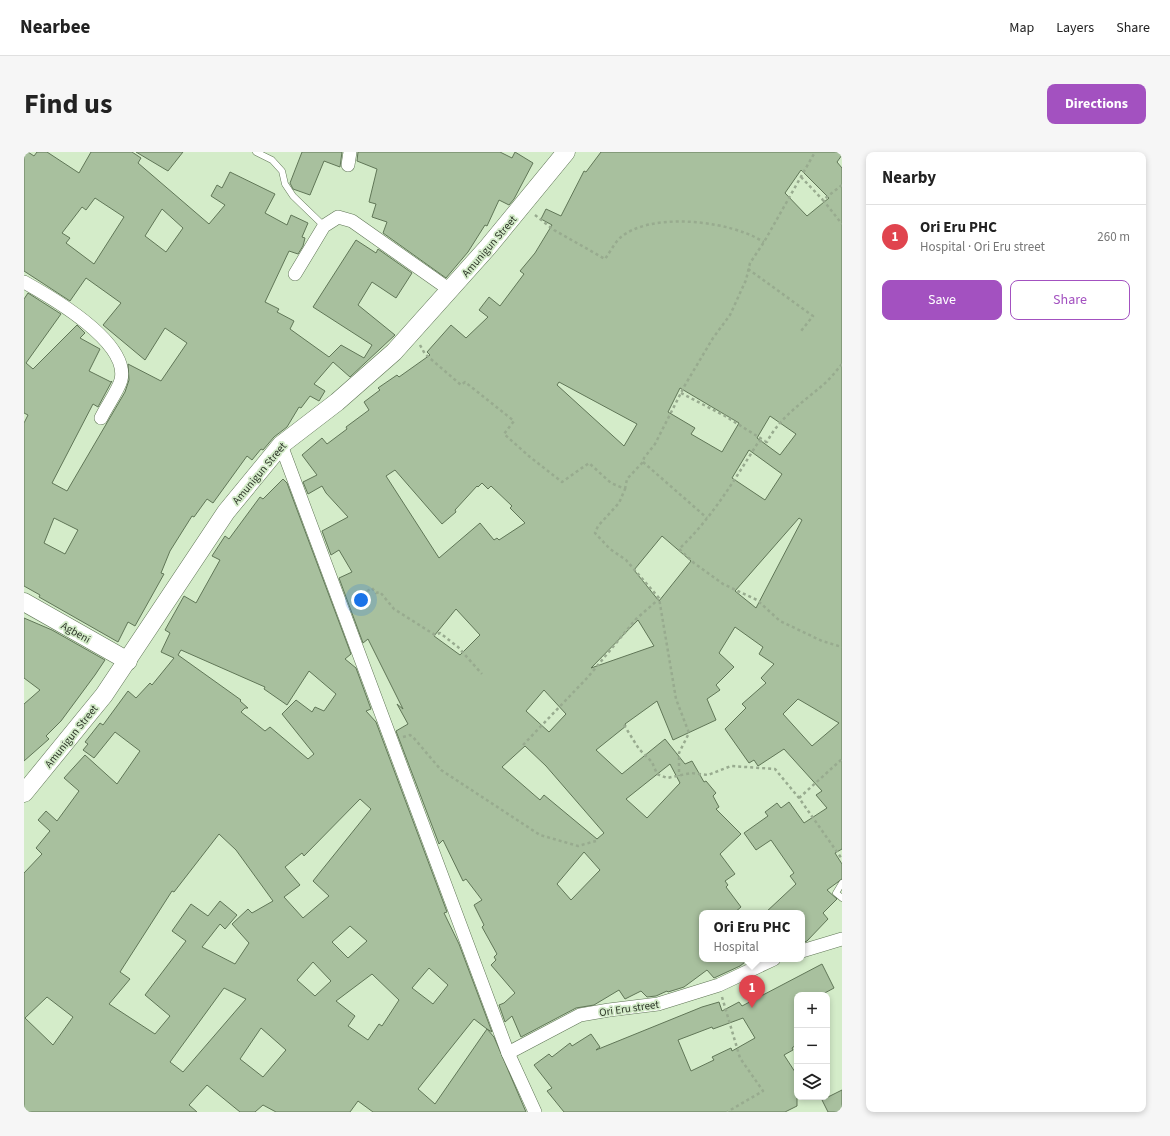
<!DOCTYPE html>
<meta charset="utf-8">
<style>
body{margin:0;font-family:"Source Sans 3",sans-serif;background:#f6f6f6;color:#222}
.controls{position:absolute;right:12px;bottom:12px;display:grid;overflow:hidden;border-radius:8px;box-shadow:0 2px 6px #0003}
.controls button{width:36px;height:36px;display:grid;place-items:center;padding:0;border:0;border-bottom:1px solid #e0e0e0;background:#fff;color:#222;font:20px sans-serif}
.you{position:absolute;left:337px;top:448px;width:14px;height:14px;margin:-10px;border:3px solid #fff;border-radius:50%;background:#1a73e8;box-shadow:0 0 0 6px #1a73e833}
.badge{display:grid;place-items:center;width:26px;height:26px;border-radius:50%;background:#a351c0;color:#fff;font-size:13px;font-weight:700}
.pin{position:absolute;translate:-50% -33px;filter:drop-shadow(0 1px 2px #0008)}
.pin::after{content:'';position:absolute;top:21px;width:14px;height:12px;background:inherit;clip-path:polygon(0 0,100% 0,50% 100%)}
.popup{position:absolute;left:675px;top:758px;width:106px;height:52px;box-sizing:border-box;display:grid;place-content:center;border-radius:8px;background:#fff;filter:drop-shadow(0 1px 3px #0005);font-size:13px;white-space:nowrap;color:#767676}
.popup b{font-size:15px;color:#222}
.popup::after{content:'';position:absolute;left:50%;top:100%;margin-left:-8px;border:8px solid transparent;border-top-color:#fff}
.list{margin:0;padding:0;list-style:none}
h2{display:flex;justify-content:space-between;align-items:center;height:52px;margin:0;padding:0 16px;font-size:17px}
h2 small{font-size:13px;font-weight:400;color:#767676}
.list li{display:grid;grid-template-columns:26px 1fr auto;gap:12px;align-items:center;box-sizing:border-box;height:64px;padding:0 16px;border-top:1px solid #e0e0e0}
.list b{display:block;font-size:15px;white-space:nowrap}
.list p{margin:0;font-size:13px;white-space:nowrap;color:#767676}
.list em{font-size:13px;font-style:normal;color:#767676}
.actions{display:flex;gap:8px;padding:12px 16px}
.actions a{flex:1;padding:9px 0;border:1px solid #a351c0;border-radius:8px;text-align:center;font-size:14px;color:#a351c0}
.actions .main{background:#a351c0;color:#fff}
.icon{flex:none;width:22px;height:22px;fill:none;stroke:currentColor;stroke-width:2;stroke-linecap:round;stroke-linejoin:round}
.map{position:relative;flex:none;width:818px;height:960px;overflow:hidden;border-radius:8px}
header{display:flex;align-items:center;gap:24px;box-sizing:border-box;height:56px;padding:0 20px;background:#fff;border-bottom:1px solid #e0e0e0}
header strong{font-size:19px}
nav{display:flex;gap:22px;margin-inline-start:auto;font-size:14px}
.intro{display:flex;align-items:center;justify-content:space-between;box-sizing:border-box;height:96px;padding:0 24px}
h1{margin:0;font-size:28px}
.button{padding:10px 18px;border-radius:8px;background:#a351c0;color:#fff;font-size:14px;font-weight:700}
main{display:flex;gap:24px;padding:0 24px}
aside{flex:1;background:#fff;border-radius:8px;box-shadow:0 2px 6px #0003}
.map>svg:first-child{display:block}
.building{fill:#a8c09e;stroke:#607657;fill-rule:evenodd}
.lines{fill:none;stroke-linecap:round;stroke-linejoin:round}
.lane-casing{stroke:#5f7555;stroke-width:7}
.street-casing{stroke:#5f7555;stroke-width:14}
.secondary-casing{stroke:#5f7555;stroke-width:19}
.path{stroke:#98ab8f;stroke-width:2.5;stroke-dasharray:3 3;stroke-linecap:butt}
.lane{stroke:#fff;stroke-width:6}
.street{stroke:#fff;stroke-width:13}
.secondary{stroke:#fff;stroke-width:18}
.labels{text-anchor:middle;stroke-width:3.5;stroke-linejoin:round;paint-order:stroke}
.street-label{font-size:11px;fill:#2d3628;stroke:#d4ecc9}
</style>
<header>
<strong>Nearbee</strong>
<nav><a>Map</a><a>Layers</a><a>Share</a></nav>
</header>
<div class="intro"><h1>Find us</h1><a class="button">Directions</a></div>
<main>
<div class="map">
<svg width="818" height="960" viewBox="0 0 818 960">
<rect width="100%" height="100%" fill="#d4ecc9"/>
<g class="building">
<path d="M0,0H4L10,4L13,0H23L55,21L67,0H108L117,6L114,11L185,72L201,53L187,44L193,33L198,36L206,20L251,42L241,61L263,73L267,63L284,71L278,85L281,86L279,94L274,102L265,99L241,150L255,157L253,160L270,169L266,177L305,205L317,193L340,206L348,193L289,155L332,88L352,101L354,97L388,121L372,146L348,130L334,153L371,183L326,225L309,210L290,232L301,239L295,249L286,244L277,256L275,255L263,275L250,285L239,298L237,297L228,308L223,304L189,351L183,347L170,365L168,364L146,399L137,421L140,422L111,474L104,470L94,490L15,445L16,443L0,434V271L4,263L0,261V147L4,141L37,162L2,211L9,217L53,173L61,181L56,186L76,197L65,219L87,230L88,229L74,255L69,252L28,331L43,339L101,240L105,228L104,212L137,229L163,191L141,176L121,208L79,173L97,151L62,126L46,149L0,119ZM71,46L100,65L70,112L42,91L46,86L38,81L58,55L62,58ZM138,57L159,76L142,100L121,84ZM30,366L54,378L41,402L20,391Z"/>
<path d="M112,0H159L144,19Z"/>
<path d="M278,0H318L316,15L300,9L286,43L269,37L266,31Z"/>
<path d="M334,0H476L488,6L491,0L509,11L490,47L485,53L475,48L463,74L461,73L444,100L422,126L359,81L363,70L348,65L352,52L345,50L353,17L333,9Z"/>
<path d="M577,0H818V3L813,10L818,16V697L811,701L818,712V727L803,738L813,747L799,761L804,767L783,789L778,791V761H741L772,732L766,724L770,721L747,688L732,698L720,681L744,664L741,660L753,651L757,656L765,650L780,671L803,656L792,643L798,639L760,597L734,614L730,608L725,611L701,577L722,556L718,552L742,531L737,526L750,512L735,502L739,495L711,475L695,501L710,515L692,533L696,538L683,547L692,568L649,588L633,549L601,572L602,574L572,598L598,622L641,587L661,612L668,609L680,630L682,629L692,641L689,644L695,655L692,657L717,682L696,702L711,722L701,729L704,733L702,735L717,755L710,761H678V807H725L716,814L690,826L683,818L660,835L644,840L643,839L632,844L623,845L617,839L601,847L595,838L570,853L552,856L497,885L488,864L481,870L475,853L480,851L491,841L467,813L472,808L470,805L473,802L458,775L460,773L450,753L458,748L442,727L439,729L419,688L415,692L372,579L384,572L373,552L379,557L344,487L339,491L315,426L328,420L315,398L307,403L298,379L324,365L302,341L298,334L284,342L279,330L293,323L278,303L298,286L303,292L323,277L322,275L345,258L340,250L356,238L354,236L373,223L375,225L406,203L403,200L427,173L442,186L464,165L455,158L465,145L476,154L500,122L496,119L511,101L528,73L517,67L522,57L537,64L560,19L562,20ZM777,18L805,46L783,64L761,41ZM535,230L613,272L600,294L533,233ZM656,236L715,271L698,300L667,282L671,276L644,260ZM746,264L772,282L756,303L733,286ZM725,298L758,322L741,348L708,326ZM371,318L418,372L432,360L431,358L453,334L454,335L458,331L464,337L467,334L488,354L486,356L501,371L475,388L473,386L470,388L456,371L415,406L362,324ZM775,366L778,368L732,456L711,439ZM638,384L667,409L635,449L610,418ZM432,457L456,483L436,503L410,484ZM614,468L630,494L567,516ZM520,538L542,562L525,580L502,559ZM774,547L815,571L788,594L759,562ZM501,594L522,614L580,681L573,687L520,643L516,648L478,615ZM646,612L656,631L623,666L602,647ZM560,700L576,718L547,748L533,732Z"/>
<path d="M259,327L263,331L327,502L321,507L332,516L347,557L342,559L352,570L423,760L420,761L435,792L468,880L463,877L470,885L502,960H349L334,949L326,960H252L239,953L231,960H216L183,933L165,953L173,960H0V721L18,702L12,696L26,679L14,668L22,659L33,669L55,639L40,626L61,603L93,632L116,599L91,580L70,606L59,598L64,592L61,590L76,571L79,573L104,539L112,546L126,531L128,533L150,506L137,500L146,481L141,478L160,444L172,451L196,408L188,404L201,384L205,387L236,345L239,347ZM157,498L241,535L240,537L263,553L285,519L312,542L300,559L291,555L288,560L272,548L258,562L290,602L284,607L246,575L241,579L217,560L221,556H224L216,549L217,548L154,503ZM336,647L347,657L289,729L305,744L279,766L260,745L276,733L261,715L278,701L280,704ZM195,682L212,698L249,749L228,761L224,757L208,772L225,791L211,812L178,795L196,772L201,777L213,763L196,749L184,764L167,752L148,779L162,789L121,843L146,864L131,882L85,852L106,827L96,820L148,739L150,740ZM326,774L343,789L324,806L308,790ZM289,810L307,829L291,844L273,828ZM405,816L424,833L409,852L388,836ZM348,822L375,848L358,874L355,872L344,888L324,874L331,864L312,849ZM200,836L222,847L159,920L146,910ZM23,845L49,865L29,893L1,866ZM450,867L463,877L411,952L394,937ZM237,876L262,898L239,925L216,907Z"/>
<path d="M0,466L28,478L81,508L71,523L37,569L22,584L25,587L0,609V552L16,538L0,526Z"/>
<path d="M798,812L810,836L797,843H773V892L768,896L769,898L760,903L773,923V954L761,960H540L523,939L528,936L510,913L525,902L528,905L546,891L548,894L567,882L576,895L572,898L678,855L695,850L698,859L715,850L718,854ZM719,866L731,886L708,899L707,896L688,905L690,908L667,919L654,888L688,875L689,877Z"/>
<path d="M818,938V960H804L798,948Z"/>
</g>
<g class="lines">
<g class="lane-casing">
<g id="lane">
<path d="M232,0L248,8L258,19L261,32L269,44L300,74"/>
<path d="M818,731L812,741L818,746"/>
</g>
</g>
<g class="street-casing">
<g id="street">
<path d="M324,13L326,0"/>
<path d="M271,122L300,74L314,65L328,69L426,138"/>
<path d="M0,130C27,145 106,190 97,228C94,239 82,255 77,266"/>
<path d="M257,293L484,901L511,960"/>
<path d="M778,799L818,787"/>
<path d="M484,901L556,863L585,858L634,852L695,833L750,807"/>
</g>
</g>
<g class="secondary-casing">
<g id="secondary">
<path d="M0,450L104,509"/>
<path d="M0,641L80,543L202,360L257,293L313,250L370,200L464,95L542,0"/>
</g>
</g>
<g class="path">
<path d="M777,25L799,48"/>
<path d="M818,33L799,48L818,72"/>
<path d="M511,63L530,78L581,107C586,100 591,90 597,85C625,62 689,68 721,81C728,83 734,87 740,90"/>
<path d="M724,117L789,164L777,179"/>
<path d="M396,193L401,202L437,233L441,230L490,269L480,282L506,305L538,330L565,311L587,331L601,337L595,351L574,374L571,381L586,397L602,408L635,446L652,547L665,581L655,601V624"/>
<path d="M818,212C812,219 806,227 799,233C779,250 755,266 743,290L735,289C711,327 688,366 655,397L670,411L699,432L733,448L756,469L798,489L818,495"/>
<path d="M657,241L701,264L741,289"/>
<path d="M619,310L683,366"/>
<path d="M601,337L603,327L619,310L620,306L631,292L661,233L689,186L706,163L722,128L726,111L740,90L791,0"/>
<path d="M328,449L348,436L352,441L356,440L370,457L411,483L416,481L434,495L458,522"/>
<path d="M600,573L615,597L628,610L633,622L643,626L667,621L684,623L707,614L751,617L775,646L818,707"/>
<path d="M379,585L386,583L389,585L417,618L516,683L554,694L572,689"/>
<path d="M499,593L564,525L612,467L635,447"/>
<path d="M775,646L818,607"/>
<path d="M698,845L716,906L739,939L703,960"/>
</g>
<use href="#lane" class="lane"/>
<use href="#street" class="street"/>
<use href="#secondary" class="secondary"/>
</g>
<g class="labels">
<g class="street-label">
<text transform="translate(465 94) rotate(-49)" y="4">Amunigun Street</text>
<text transform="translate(235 321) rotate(-50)" y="4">Amunigun Street</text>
<text transform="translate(52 480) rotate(29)" y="4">Agbeni</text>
<text transform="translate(47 584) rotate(-51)" y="4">Amunigun Street</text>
<text transform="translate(605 856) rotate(-8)" y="4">Ori Eru street</text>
</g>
</g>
</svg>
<div class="controls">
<button>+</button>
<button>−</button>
<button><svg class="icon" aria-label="layers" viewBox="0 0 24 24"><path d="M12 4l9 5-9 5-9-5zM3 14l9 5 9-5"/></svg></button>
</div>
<div class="you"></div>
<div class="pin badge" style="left:728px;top:856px;background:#e0444e">1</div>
<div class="popup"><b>Ori Eru PHC</b>Hospital</div>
</div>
<aside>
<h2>Nearby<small></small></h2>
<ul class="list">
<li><span class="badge" style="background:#e0444e">1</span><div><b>Ori Eru PHC</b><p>Hospital · Ori Eru street</p></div><em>260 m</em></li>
</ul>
<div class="actions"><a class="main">Save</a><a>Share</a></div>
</aside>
</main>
